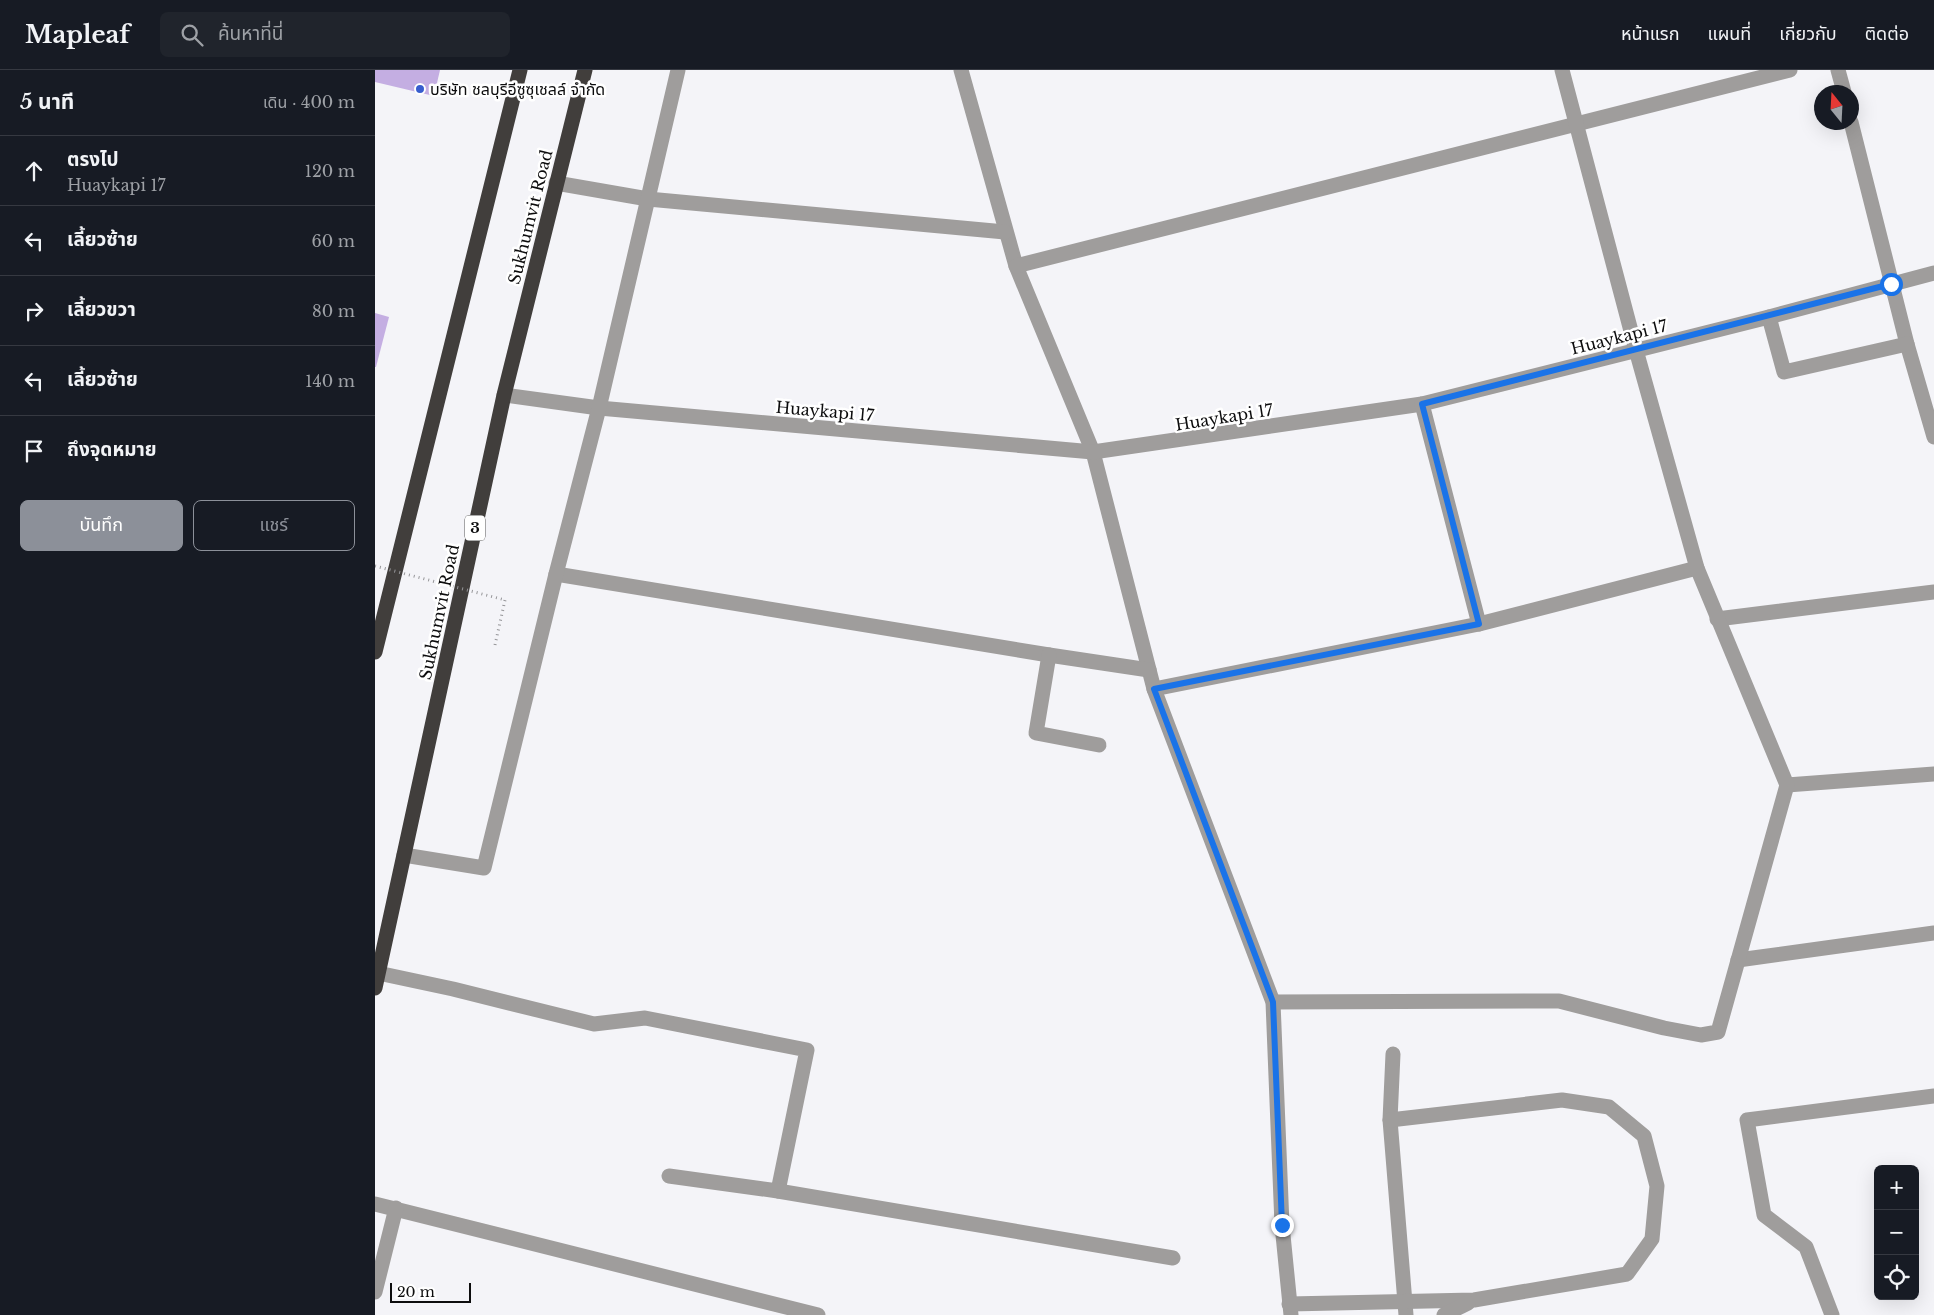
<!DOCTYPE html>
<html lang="th">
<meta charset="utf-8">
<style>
body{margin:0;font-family:"Libre Baskerville","Noto Sans Thai",serif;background:#20242c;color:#f1f3f6}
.controls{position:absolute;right:15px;bottom:15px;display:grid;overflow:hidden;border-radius:8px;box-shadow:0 5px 20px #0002}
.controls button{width:45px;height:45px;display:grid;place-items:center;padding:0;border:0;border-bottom:1px solid #363941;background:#171b24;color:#f1f3f6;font:25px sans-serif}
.compass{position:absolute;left:1439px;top:15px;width:45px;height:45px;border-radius:50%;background:#171b24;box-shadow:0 5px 20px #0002;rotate:342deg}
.scale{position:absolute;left:15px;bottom:12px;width:81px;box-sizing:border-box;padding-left:5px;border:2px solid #0d0d0e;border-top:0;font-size:14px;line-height:18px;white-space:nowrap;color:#0d0d0e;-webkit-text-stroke:4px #fff;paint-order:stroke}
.stop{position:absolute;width:15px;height:15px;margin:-11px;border:4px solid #1a73e8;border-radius:50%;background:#fff}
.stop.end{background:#1a73e8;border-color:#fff;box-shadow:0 1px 5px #0008}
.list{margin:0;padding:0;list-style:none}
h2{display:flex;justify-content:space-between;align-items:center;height:65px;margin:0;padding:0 20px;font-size:21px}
h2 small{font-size:16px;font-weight:400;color:#9ea1a6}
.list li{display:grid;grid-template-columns:32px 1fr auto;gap:15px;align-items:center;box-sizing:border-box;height:70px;padding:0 20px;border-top:1px solid #363941}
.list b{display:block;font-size:19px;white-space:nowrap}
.list p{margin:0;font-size:16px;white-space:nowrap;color:#9ea1a6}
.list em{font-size:16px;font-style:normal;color:#9ea1a6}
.actions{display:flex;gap:10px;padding:15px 20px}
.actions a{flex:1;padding:11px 0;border:1px solid #8c9099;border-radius:8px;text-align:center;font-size:18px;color:#8c9099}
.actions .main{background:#8c9099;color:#fff}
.icon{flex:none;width:28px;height:28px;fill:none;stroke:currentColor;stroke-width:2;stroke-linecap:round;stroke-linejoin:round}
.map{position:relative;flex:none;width:1559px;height:1245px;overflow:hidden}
header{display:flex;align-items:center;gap:30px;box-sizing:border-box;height:70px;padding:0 25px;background:#171b24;border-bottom:1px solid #363941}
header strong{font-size:24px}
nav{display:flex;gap:28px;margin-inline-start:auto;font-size:18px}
.search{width:350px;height:45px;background:#20242c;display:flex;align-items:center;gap:12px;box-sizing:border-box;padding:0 18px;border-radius:8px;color:#9ea1a6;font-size:19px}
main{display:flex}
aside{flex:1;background:#171b24}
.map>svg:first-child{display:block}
.building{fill:#c4aee2}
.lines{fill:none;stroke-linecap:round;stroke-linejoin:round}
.path{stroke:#969699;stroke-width:3;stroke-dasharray:1 4;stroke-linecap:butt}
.minor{stroke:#9f9d9c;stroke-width:15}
.highway{stroke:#413e3c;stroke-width:15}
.path-bridge{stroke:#969699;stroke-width:3;stroke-dasharray:1 4;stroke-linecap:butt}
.route{stroke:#1a73e8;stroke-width:6}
.poi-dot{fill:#375dce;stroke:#fff;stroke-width:2}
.labels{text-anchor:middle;stroke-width:5;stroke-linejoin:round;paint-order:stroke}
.shield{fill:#fff;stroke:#565656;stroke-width:1}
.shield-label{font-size:15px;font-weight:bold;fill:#0d0d0e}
.poi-label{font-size:16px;fill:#0d0d0e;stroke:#fff;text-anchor:start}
.street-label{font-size:16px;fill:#0d0d0e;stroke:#fff}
</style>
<header>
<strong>Mapleaf</strong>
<div class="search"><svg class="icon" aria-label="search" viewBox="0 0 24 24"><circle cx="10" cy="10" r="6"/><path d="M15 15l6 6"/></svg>ค้นหาที่นี่</div>
<nav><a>หน้าแรก</a><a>แผนที่</a><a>เกี่ยวกับ</a><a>ติดต่อ</a></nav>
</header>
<main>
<aside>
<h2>5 นาที<small>เดิน · 400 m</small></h2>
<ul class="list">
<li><svg class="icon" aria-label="ahead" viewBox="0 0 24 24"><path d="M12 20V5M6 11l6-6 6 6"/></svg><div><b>ตรงไป</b><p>Huaykapi 17</p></div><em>120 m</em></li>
<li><svg class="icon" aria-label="left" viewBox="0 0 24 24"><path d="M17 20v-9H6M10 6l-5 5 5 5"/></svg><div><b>เลี้ยวซ้าย</b></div><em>60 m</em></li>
<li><svg class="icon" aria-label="right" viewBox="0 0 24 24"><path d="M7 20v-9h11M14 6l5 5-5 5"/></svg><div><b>เลี้ยวขวา</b></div><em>80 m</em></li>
<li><svg class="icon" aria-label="left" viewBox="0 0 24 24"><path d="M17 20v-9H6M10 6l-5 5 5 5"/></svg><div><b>เลี้ยวซ้าย</b></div><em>140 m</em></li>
<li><svg class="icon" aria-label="arrive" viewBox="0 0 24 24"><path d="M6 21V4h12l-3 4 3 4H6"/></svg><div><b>ถึงจุดหมาย</b></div></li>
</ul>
<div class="actions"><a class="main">บันทึก</a><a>แชร์</a></div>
</aside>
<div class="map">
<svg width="1559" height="1245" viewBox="0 0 1559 1245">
<rect width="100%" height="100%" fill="#f4f4f8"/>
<g class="building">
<path d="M0,0H65L59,26L0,12Z"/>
<path d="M0,243L14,247L1,297H0Z"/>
</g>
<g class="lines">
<path class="path" d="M120,575L130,530"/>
<g class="minor">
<path d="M586,0L641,196L718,382L779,619L898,932L907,1155L916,1245"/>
<path d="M1463,0L1469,22"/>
<path d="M1476,52L1532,274L1559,367"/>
<path d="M181,113L273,129L630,162"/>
<path d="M641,196L1415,0"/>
<path d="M1394,247L1409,302L1532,274"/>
<path d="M129,325L224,338L718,382L1047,334L1394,247L1559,203"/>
<path d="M1047,334L1104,554"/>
<path d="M181,504L674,585L774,600"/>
<path d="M1342,549L1559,522"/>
<path d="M674,585L661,663L724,675"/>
<path d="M779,619L1104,554L1322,498"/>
<path d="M1412,715L1559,704"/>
<path d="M29,785L109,798L181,504L224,338L303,0"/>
<path d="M1363,890L1559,863"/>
<path d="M3,903L78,919L219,954L270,948L432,980L403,1121"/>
<path d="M898,932L1184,931L1289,958L1326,965L1343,962L1412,715L1322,498L1261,280L1187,0"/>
<path d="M1018,984L1015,1050L1031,1245"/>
<path d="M294,1106L403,1121L798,1188"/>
<path d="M0,1134L443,1245"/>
<path d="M0,1222L21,1138"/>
<path d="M914,1234L1099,1230L1252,1204L1277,1169L1282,1116L1269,1066L1234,1037L1187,1030L1015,1050"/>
<path d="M1069,1245L1093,1233"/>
<path d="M1457,1245L1431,1177L1389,1145L1372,1050L1559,1026"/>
</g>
<g class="highway">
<path d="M0,582L145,0"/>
<path d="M0,918L129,325L210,0"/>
</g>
<path class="path-bridge" d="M0,496L130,530"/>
</g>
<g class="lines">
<path class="route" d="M907,1155L898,932L779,619L1104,554L1047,334L1516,214"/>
</g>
<circle class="poi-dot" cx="45" cy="19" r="5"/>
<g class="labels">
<rect class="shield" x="90" y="445.5" width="20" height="25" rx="4"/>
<g class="shield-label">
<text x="100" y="463">3</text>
</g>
<g class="poi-label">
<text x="55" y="25">บริษัท ชลบุรีอีซูซุเชลล์ จำกัด</text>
</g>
<g class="street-label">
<text transform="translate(155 147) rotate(-76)" y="6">Sukhumvit Road</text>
<text transform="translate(1244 267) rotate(-14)" y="6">Huaykapi 17</text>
<text transform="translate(450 341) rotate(5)" y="6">Huaykapi 17</text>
<text transform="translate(849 347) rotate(-9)" y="6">Huaykapi 17</text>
<text transform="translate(64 542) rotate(-78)" y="6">Sukhumvit Road</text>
</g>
</g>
</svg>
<div class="controls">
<button>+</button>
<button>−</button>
<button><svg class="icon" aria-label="locate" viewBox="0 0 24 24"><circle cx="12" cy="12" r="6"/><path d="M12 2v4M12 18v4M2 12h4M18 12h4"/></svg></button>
</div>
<svg class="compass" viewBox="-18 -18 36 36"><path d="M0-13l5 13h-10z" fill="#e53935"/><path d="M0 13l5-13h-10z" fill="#9ea1a6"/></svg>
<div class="scale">20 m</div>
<div class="stop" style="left:1516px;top:214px"></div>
<div class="stop end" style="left:907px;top:1155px"></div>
</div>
</main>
